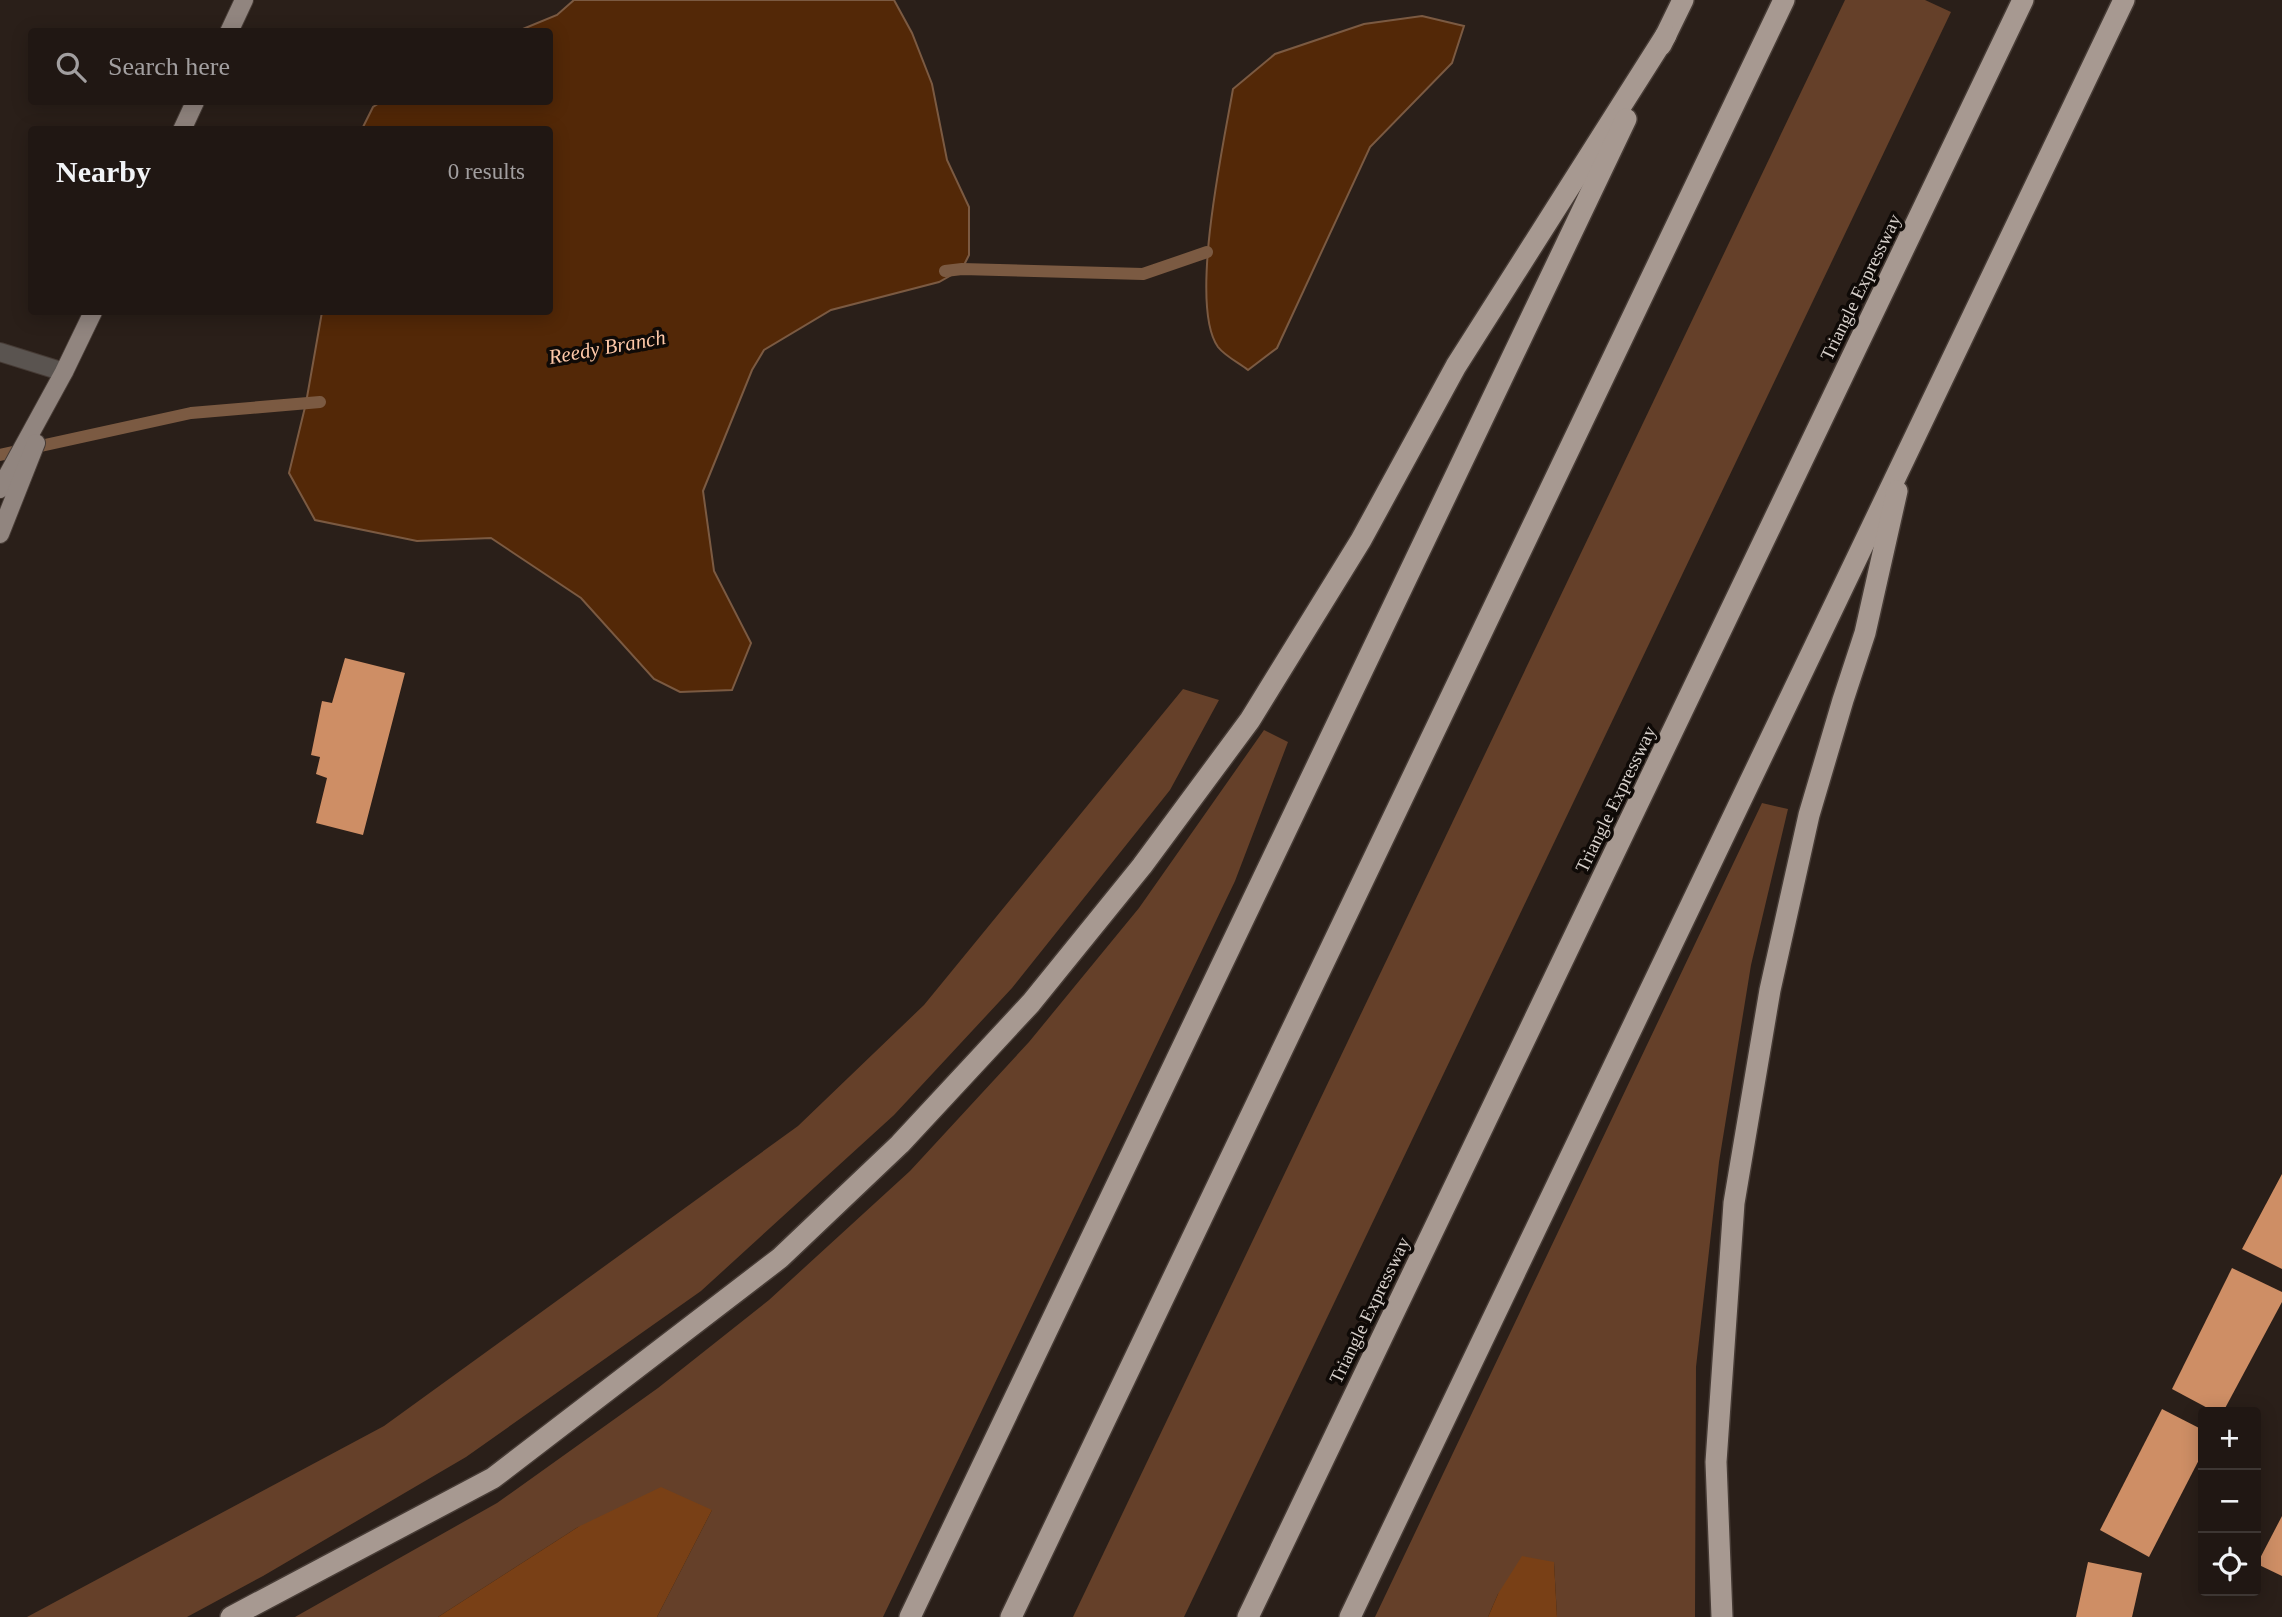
<!DOCTYPE html>
<meta charset="utf-8">
<style>
body{margin:0;font-family:Georgia,serif;background:#2d2421;color:#f1f3f6}
.controls{position:absolute;right:21px;bottom:21px;display:grid;overflow:hidden;border-radius:7px;box-shadow:0 4px 18px #0003}
.controls button{width:63px;height:63px;display:grid;place-items:center;padding:0;border:0;border-bottom:2px solid #3d3633;background:#201713;color:#f1f3f6;font:35px sans-serif}
.list{margin:0;padding:0;list-style:none}
h2{display:flex;justify-content:space-between;align-items:center;height:91px;margin:0;padding:0 28px;font-size:30px}
h2 small{font-size:23px;font-weight:400;color:#a29fa0}
.icon{flex:none;width:38px;height:38px;fill:none;stroke:currentColor;stroke-width:2;stroke-linecap:round;stroke-linejoin:round}
.map{position:relative;flex:none;width:2282px;height:1617px;overflow:hidden}
.search{position:absolute;background:#201713;box-shadow:0 4px 18px #0003;left:28px;top:28px;width:525px;height:77px;display:flex;align-items:center;gap:18px;box-sizing:border-box;padding:0 24px;border-radius:7px;color:#a29fa0;font-size:26px}
.panel{position:absolute;background:#201713;box-shadow:0 4px 18px #0003;left:28px;top:126px;width:525px;height:189px;border-radius:7px}
.map>svg:first-child{display:block}
.green{fill:#654029}
.forest{fill:#794016}
.water{fill:#532807;stroke:#7b5a42;stroke-width:2}
.lines{fill:none;stroke-linecap:round;stroke-linejoin:round}
.stream{stroke:#7b5a42;stroke-width:12}
.building{fill:#ce8e65}
.minor-casing{stroke:#463b35;stroke-width:20}
.major-casing{stroke:#463b35;stroke-width:20}
.highway-casing{stroke:#463b35;stroke-width:24}
.minor{stroke:#5a5450;stroke-width:18}
.major{stroke:#91857f;stroke-width:18}
.highway{stroke:#a79991;stroke-width:21}
.labels{text-anchor:middle;stroke-width:7;stroke-linejoin:round;paint-order:stroke}
.street-label{font-size:19px;fill:#d7d0cb;stroke:#0f0a07}
.water-label{font-size:21px;font-style:italic;fill:#fec8a8;stroke:#0f0a07}
</style>
<div class="map">
<svg width="2282" height="1617" viewBox="0 0 2282 1617">
<rect width="100%" height="100%" fill="#2a1f19"/>
<g class="green">
<path d="M1845,0H1925L1951,12L1184,1617H1073Z"/>
<path d="M1183,689L1219,700L1170,790L1012,988L894,1115L701,1291L466,1457L263,1576L187,1617H27L384,1426L798,1126L924,1005Z"/>
<path d="M1264,730L1288,742L1235,881L883,1617H657L712,1510L578,1527L438,1617H295L497,1503L658,1388L769,1300L910,1171L1029,1042L1139,908Z"/>
<path d="M1762,803L1788,809L1751,965L1719,1162L1696,1367L1695,1617H1557L1554,1562L1498,1594L1488,1617H1375Z"/>
</g>
<g class="forest">
<path d="M661,1487L712,1510L657,1617H438L578,1527Z"/>
<path d="M1522,1556L1554,1562L1557,1617H1488L1498,1594Z"/>
</g>
<g class="water">
<path d="M574,0H894L912,33L932,84L947,160L969,207V255L962,269L939,282L831,310L764,350L752,370L703,491L714,571L751,643L732,690L680,692L654,679L581,598L491,538L417,541L315,520L289,473L306,403L322,312H550V130L362,129L373,107L381,102H550V32L518,31L557,15Z"/>
<path d="M1422,16L1464,26L1452,63L1370,147L1277,348L1248,370C1239,363 1225,356 1218,347C1188,305 1224,142 1233,89L1275,54L1364,24Z"/>
</g>
<g class="lines">
<g class="stream">
<path d="M945,271L962,269L1143,274L1207,252"/>
<path d="M0,455L191,413L320,402"/>
</g>
</g>
<g class="building">
<path d="M345,658L405,673L363,835L316,823L327,778L316,774L320,757L311,755L322,701L332,703Z"/>
<path d="M2282,1174V1269L2242,1249Z"/>
<path d="M2232,1268L2282,1292V1302L2223,1412H2215L2172,1389Z"/>
<path d="M2162,1409L2203,1430V1452L2149,1557L2100,1530Z"/>
<path d="M2282,1516V1576L2257,1564Z"/>
<path d="M2088,1562L2142,1573L2132,1617H2076Z"/>
</g>
<g class="lines">
<g class="minor-casing">
<path id="minor" d="M0,352L64,372"/>
</g>
<g class="major-casing">
<g id="major">
<path d="M229,32L244,0"/>
<path d="M182,130L195,102"/>
<path d="M0,489L64,372L93,312"/>
<path d="M0,534L36,443"/>
</g>
</g>
<g class="highway-casing">
<g id="highway">
<path d="M1661,45L1683,0"/>
<path d="M231,1617L493,1478L780,1258L900,1144L1031,1003L1142,866L1250,720L1361,540L1456,366L1666,35"/>
<path d="M910,1617L1626,119"/>
<path d="M1011,1617L1784,0"/>
<path d="M1248,1617L2023,0"/>
<path d="M1350,1617L2124,0"/>
<path d="M1722,1617L1716,1462L1734,1203L1770,990L1809,815L1843,700L1865,633L1897,491"/>
</g>
</g>
<use href="#minor" class="minor"/>
<use href="#major" class="major"/>
<use href="#highway" class="highway"/>
</g>
<g class="labels">
<g class="street-label">
<text transform="translate(1860 287) rotate(-64)" y="7">Triangle Expressway</text>
<text transform="translate(1615 799) rotate(-64)" y="7">Triangle Expressway</text>
<text transform="translate(1369 1310) rotate(-64)" y="7">Triangle Expressway</text>
</g>
<g class="water-label">
<text transform="translate(607 347) rotate(-10)" y="7">Reedy Branch</text>
</g>
</g>
</svg>
<div class="controls">
<button>+</button>
<button>−</button>
<button><svg class="icon" aria-label="locate" viewBox="0 0 24 24"><circle cx="12" cy="12" r="6"/><path d="M12 2v4M12 18v4M2 12h4M18 12h4"/></svg></button>
</div>
<div class="search"><svg class="icon" aria-label="search" viewBox="0 0 24 24"><circle cx="10" cy="10" r="6"/><path d="M15 15l6 6"/></svg>Search here</div>
<section class="panel">
<h2>Nearby<small>0 results</small></h2>
<ul class="list">
</ul>
</section>
</div>
